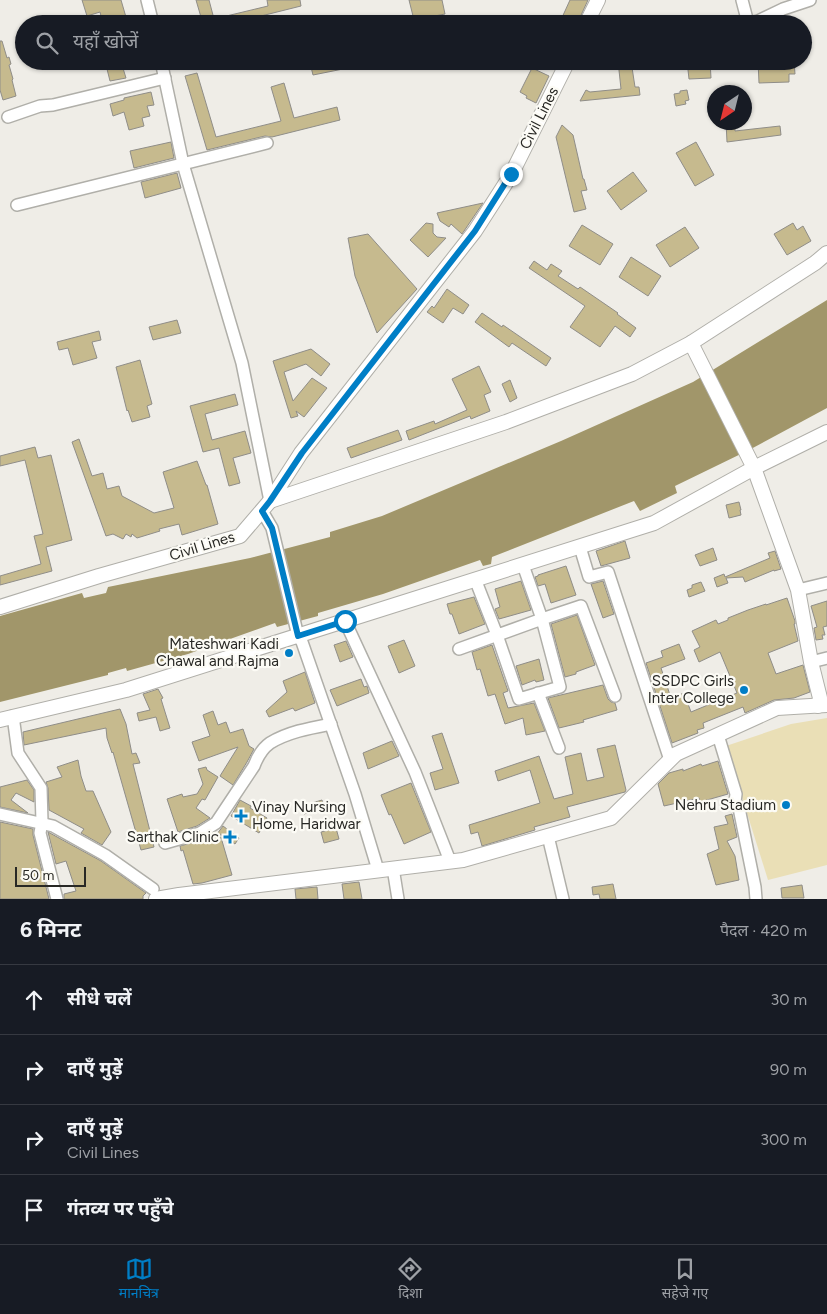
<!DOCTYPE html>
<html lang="hi">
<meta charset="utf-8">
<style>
body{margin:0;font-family:Figtree,"Noto Sans Devanagari",sans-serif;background:#20242c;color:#f1f3f6}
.compass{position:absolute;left:707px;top:85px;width:45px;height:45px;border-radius:50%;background:#171b24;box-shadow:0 1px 4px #0004;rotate:215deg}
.scale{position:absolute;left:15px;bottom:12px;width:71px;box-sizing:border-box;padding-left:5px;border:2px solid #282825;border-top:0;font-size:14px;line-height:18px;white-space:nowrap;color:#282825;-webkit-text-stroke:4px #fcfbf5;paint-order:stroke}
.stop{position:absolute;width:15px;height:15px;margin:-11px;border:4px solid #007ec6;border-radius:50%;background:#fff}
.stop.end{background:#007ec6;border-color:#fff;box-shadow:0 1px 5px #0008}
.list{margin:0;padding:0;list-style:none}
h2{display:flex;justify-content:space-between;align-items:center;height:65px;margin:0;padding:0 20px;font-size:21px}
h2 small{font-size:16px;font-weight:400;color:#9ea1a6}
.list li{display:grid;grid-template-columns:32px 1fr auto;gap:15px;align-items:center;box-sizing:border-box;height:70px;padding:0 20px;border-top:1px solid #363941}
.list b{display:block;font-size:19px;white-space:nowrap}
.list p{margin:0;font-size:16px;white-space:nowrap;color:#9ea1a6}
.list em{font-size:16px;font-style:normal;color:#9ea1a6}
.icon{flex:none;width:28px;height:28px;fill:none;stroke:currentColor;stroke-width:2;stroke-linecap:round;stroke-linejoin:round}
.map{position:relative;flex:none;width:827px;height:899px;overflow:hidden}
.search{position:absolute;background:#171b24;box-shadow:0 1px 4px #0004;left:15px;right:15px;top:15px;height:55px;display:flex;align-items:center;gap:12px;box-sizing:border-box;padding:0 18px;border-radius:28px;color:#9ea1a6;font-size:19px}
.sheet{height:345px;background:#171b24}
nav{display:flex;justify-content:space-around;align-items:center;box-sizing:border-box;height:70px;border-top:1px solid #363941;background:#171b24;font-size:14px;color:#9ea1a6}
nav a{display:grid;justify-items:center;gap:2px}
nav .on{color:#007ec6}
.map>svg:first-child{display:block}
.green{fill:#eadfb6}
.water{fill:#a1966a}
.building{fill:#c6ba8e;stroke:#8f8d88}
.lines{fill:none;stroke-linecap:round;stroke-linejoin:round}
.minor-casing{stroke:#b0afa9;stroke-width:14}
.tertiary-casing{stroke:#b0afa9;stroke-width:16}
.minor{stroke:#fff;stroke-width:11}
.tertiary{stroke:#fff;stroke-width:14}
.route{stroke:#007ec6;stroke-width:6}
.poi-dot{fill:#007ec6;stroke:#fcfbf5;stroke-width:2}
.labels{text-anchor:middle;stroke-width:4.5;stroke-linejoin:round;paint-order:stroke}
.street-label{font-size:15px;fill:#282825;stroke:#fcfbf5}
.poi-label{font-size:15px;fill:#282825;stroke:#fcfbf5;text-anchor:end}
</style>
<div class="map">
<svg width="827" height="899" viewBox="0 0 827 899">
<rect width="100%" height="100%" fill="#efede7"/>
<path class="green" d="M827,718V865L768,880L726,746L791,724Z"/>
<path class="water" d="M827,300V408L749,450L675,486L677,493L640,511L634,501L492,557L491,564L483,566L480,560L383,594L318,613V616L277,627L275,623L188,654L127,671L126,668L108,673V675L0,702V616L82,593L84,598L106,593L108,587L250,558L330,537V532L382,516L561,441L693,382Z"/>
<g class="building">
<path d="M82,0H121L128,24H103L100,12L87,16Z"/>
<path d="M196,0H209L214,19L268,6L267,0H300L301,6L261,16L263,23L258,24H207V23L203,24Z"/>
<path d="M409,0H442L445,14L414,20Z"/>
<path d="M570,0H588L577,24H565L560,22Z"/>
<path d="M0,41H2L7,58L9,57L11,64L9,65L13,79L12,80L16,96L3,100L0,90Z"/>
<path d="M314,61H363V65L313,75L310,63Z"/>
<path d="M618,61H631L635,87H639L640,95L580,101L586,90L590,92L621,89Z"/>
<path d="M687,61H710L711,78L689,79Z"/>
<path d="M758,61H794L795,74H789V82L759,83Z"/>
<path d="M122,65L126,78L110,81L107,69Z"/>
<path d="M532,68L549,76L536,103L526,98L527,96L520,92Z"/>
<path d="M197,73L216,137L281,121L271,87L284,83L294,118L337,107L340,120L272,137L265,136L207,150L185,76Z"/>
<path d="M687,90L689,100L685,101L686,104L676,106L674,94L680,93V91Z"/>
<path d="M151,92L154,105L147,106L150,116L142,118L144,126L129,130L124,112L113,116L110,104L124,100V98Z"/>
<path d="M726,122H735V131L780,126L781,135L727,142Z"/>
<path d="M562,125L573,135L583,179H584L587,190L581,191L586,209L574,212L556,137Z"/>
<path d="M171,142L174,158L134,168L130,151Z"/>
<path d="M696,142L714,175L695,186L676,153Z"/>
<path d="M633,172L647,191L621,210L607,191Z"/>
<path d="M177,173L181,188L145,198L141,182Z"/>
<path d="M483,203L462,234L451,224L449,227L440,221L437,213Z"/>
<path d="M426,223L433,224V233L437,237L446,238L428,257L410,240Z"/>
<path d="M793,223L797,230L803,226L811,241L787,255L774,234Z"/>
<path d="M582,225L613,244L600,265L569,246Z"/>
<path d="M685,227L699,248L670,267L656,245Z"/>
<path d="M368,234L417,289L377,333L355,276L348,238Z"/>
<path d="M631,257L661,276L648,296L619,277Z"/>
<path d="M534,261L547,270L551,264L562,271L558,276L578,289L580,287L618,313L617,314L636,328L630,337L615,326L600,347L570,327L585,306L529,268Z"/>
<path d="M447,289L469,305L463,314L453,308L443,323L427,312L432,306L434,308Z"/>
<path d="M482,313L502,327L503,325L551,358L546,366L512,343L509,347L475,322Z"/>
<path d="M177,320L181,333L153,340L149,327Z"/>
<path d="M99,331L101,340L92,342L97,358L73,365L68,348L59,350L57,342Z"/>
<path d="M311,349L330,364L321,376L306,364L284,372L293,401L312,378L327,388L304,417L296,411L298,416L291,418L273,361Z"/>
<path d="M140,360L152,404L147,406L150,417L132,422L128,410L127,411L116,367Z"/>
<path d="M479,366L491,392L484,395L490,411L471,419L470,416L409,440L406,431L434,421L435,424L467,410L452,379Z"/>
<path d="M510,380L517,398L510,402L502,384Z"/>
<path d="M235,394L238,405L205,414L212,440L245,431L251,453L233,458L240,483L229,486L219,448L203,452L190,406Z"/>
<path d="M398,430L402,440L351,458L347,448Z"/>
<path d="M79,439L92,476L103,473L107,489L119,486L122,496L154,513L174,508L163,472L197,461L206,485H207L218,524L182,535L179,524L159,529L160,531L137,538L132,534L131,537L126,534L123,539L113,534L106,536L72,442Z"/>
<path d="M35,447L38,458L51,455L72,540L46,547L52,571L0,585V576L41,564L34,536L43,534L25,460L0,466V456Z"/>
<path d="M739,502L741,510H740L741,515L729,518L726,505Z"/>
<path d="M625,541L630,558L601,566L596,551Z"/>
<path d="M713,548L717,560L700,566L695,555Z"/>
<path d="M775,551L781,569L774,571V570L745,582L743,577L726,578L728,583L717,587L714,578L724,574L725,577L770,558L768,553Z"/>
<path d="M566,566L576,595L551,603L545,584L538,586L535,577L538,576V575Z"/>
<path d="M521,581L531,610L499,619L495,609L500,607L495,589Z"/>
<path d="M603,581L614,614L603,618L591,584Z"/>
<path d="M701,582L705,591L689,597L687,590L692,588V585Z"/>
<path d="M474,597L485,624L459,634L452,614H450L447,604Z"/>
<path d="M787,598L795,621V624H794L798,641L768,653L776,674L803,665L810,692L794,698L774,700L745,713L743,707L703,723L704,728L697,730L698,733L672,743L646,663L663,657L661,651L679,644L685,659L661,668L671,698L684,693L691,712L737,693L720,652L699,662L694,650L700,647L692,631L716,620L718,624L728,620V618L748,610L766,604V605Z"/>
<path d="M827,601V626L823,627L825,635H822L823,639L816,640L814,628L817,627L811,606Z"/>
<path d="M577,615L595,665L576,672V674L565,677L551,624Z"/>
<path d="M404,640L415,666L399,673L388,646Z"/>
<path d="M346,641L353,657L340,662L334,645Z"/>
<path d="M492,645L508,691L503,693L508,708L534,703L545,731L526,735L523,718L505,724L495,694L488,696L480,669L477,670L472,652Z"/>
<path d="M539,659L544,680L536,682L535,680L522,685L516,666Z"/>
<path d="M305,672L315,703L295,711L293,708L269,717L266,711L287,692L283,681Z"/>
<path d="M361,679L364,687L367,686L369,693L337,706L330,690Z"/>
<path d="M603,685L608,699L611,702L615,703L617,710L583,720L584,722L559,728L548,698Z"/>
<path d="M158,689L163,698L161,699L170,728L160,731L156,717L139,721L137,713L150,710L143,694Z"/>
<path d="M120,709L126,724L132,754L136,753L140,763L133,764L154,847L141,850L113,752L112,753L107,738L106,728L24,745L23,732Z"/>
<path d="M213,711L218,725L226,722L230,733L243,729L249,746L254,749L247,762L233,785L220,776L238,747L199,761L192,742L210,736L203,715Z"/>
<path d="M442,733L459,783L435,790L430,773L443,769L432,736Z"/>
<path d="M392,741L399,756L368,769L363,753Z"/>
<path d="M615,745L626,790L625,792L567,807L570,817L534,827L535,830L482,846L478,832L471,834L469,825L540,803L530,770L498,781L495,771L539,756L554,799L573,794L565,757L581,753L587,781L604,777L597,749Z"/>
<path d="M78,760L81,776L86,791H93L111,832L102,845L81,833L84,829L49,810L48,788L46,782L62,777L57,767Z"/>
<path d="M718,761L728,794L700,802L699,798L664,806L658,784L669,773L683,769V771L701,764L702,766Z"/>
<path d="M206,767L207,770L218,777L205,800L202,799L196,808L210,818L197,826L178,832L167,799L182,794L183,797L197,794L203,784L198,769Z"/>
<path d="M27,780L34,790V802L16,793L11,800L28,813L0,807V787Z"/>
<path d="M411,783L431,832L404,844L391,814L389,815L381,795Z"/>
<path d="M240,800L251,806L250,808L267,818L259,833L231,816Z"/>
<path d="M322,800L324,808L304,814L302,806Z"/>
<path d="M732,814L737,837L727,841L735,856L739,880L716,885L707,854L719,849L714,827L728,824L725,816Z"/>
<path d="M0,822L33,829V835L49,899H0Z"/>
<path d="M223,826L239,838L235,844L220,834L232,875L202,883L193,884L183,850L181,851L180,846L202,840L216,832L217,834Z"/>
<path d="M336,828L339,839L324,843L321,832Z"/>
<path d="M48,832L101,861L146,893L143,896V899H64V894L76,891L66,861L56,864Z"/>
<path d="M359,882L362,899H344L342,884Z"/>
<path d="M613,884L616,899H600L599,894L593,895L592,887Z"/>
<path d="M802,885L804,898H782L781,888Z"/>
<path d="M317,887L318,899H296L295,889Z"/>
</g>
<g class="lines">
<g class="minor-casing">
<g id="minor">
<path d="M147,0L153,24"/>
<path d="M742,0L748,23"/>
<path d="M743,24L758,21L783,9L810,0"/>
<path d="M161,61L183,164L242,363L270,501"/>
<path d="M8,117L40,106L53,105L165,78"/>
<path d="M17,205L267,143"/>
<path d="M262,511L272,528L298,636L302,642L355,794L378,870"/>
<path d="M580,547L589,577L608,572L670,760"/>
<path d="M523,565L542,619L581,606L615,696"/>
<path d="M798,590L827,583"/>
<path d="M345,621L415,772L450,861"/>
<path d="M459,649L542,619L560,687L519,699L497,635L477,584"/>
<path d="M811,662L827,658"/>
<path d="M538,693L559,748"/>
<path d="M13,716L18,753L41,788L42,822L40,833L57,899"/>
<path d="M718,735L736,794L735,802L739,808L755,887L756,899"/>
<path d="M0,814L53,826L105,855L153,889"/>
<path d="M548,836L563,899"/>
<path d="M165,843L200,833L216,823L254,766C257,758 263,748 270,743C288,732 310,728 331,724"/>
<path d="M393,868L398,899"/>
</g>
</g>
<g class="tertiary-casing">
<g id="tertiary">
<path d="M586,24L598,0"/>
<path d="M691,343L754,468L798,590L811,662L820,698L818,706"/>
<path d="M270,501L506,422L632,374L691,343L815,263L827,253"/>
<path d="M0,607L99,576L240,536L270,501L301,453L475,231L511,175L568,61"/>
<path d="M0,720L126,690L654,523L754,468L827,432"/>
<path d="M156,899L179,895L463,860L611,818L676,754L777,708L827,705"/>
</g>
</g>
<use href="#minor" class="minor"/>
<use href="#tertiary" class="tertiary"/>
</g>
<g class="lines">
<path class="route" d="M345,621L298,636L272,528L262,511L270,501L302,453L475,231L511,174"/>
</g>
<g class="poi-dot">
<circle cx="289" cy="653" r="5"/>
<circle cx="744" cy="690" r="5"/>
<circle cx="786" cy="805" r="5"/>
<path d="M238.5 808.5h5v5h5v5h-5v5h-5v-5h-5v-5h5z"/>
<path d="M227.5 829.5h5v5h5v5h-5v5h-5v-5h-5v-5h5z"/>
</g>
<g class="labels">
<g class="street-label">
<text transform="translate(539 118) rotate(-63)" y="5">Civil Lines</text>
<text transform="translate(202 546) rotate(-17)" y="5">Civil Lines</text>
</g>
<g class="poi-label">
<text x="279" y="649">Mateshwari Kadi<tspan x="279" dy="17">Chawal and Rajma</tspan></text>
<text x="734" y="686">SSDPC Girls<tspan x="734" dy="17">Inter College</tspan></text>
<text x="776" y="810">Nehru Stadium</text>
<text x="252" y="812" text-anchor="start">Vinay Nursing<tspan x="252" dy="17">Home, Haridwar</tspan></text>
<text x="219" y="842">Sarthak Clinic</text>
</g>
</g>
</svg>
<svg class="compass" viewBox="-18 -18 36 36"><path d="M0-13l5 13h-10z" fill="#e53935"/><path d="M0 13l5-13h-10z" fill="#9ea1a6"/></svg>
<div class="scale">50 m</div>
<div class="stop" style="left:345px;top:621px"></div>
<div class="stop end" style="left:511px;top:174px"></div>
<div class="search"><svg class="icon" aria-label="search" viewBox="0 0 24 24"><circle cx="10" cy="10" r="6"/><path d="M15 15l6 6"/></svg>यहाँ खोजें</div>
</div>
<section class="sheet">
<h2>6 मिनट<small>पैदल · 420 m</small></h2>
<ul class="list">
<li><svg class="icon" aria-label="ahead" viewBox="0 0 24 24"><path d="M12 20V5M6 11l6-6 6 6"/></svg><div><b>सीधे चलें</b></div><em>30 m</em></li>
<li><svg class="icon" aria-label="right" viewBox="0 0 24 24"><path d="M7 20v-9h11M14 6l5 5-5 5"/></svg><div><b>दाएँ मुड़ें</b></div><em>90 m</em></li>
<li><svg class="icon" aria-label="right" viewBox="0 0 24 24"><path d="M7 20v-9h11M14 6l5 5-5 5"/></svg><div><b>दाएँ मुड़ें</b><p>Civil Lines</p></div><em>300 m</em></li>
<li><svg class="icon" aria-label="arrive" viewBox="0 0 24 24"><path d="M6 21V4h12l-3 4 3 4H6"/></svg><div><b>गंतव्य पर पहुँचे</b></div></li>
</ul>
</section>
<nav>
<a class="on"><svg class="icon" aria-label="map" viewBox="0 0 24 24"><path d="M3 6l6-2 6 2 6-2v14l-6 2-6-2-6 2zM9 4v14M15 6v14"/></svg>मानचित्र</a>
<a><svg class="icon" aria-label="directions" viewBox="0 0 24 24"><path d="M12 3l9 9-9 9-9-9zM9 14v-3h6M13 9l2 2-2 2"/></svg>दिशा</a>
<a><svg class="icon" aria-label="saved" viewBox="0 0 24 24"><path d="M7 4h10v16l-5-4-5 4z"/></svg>सहेजे गए</a>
</nav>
